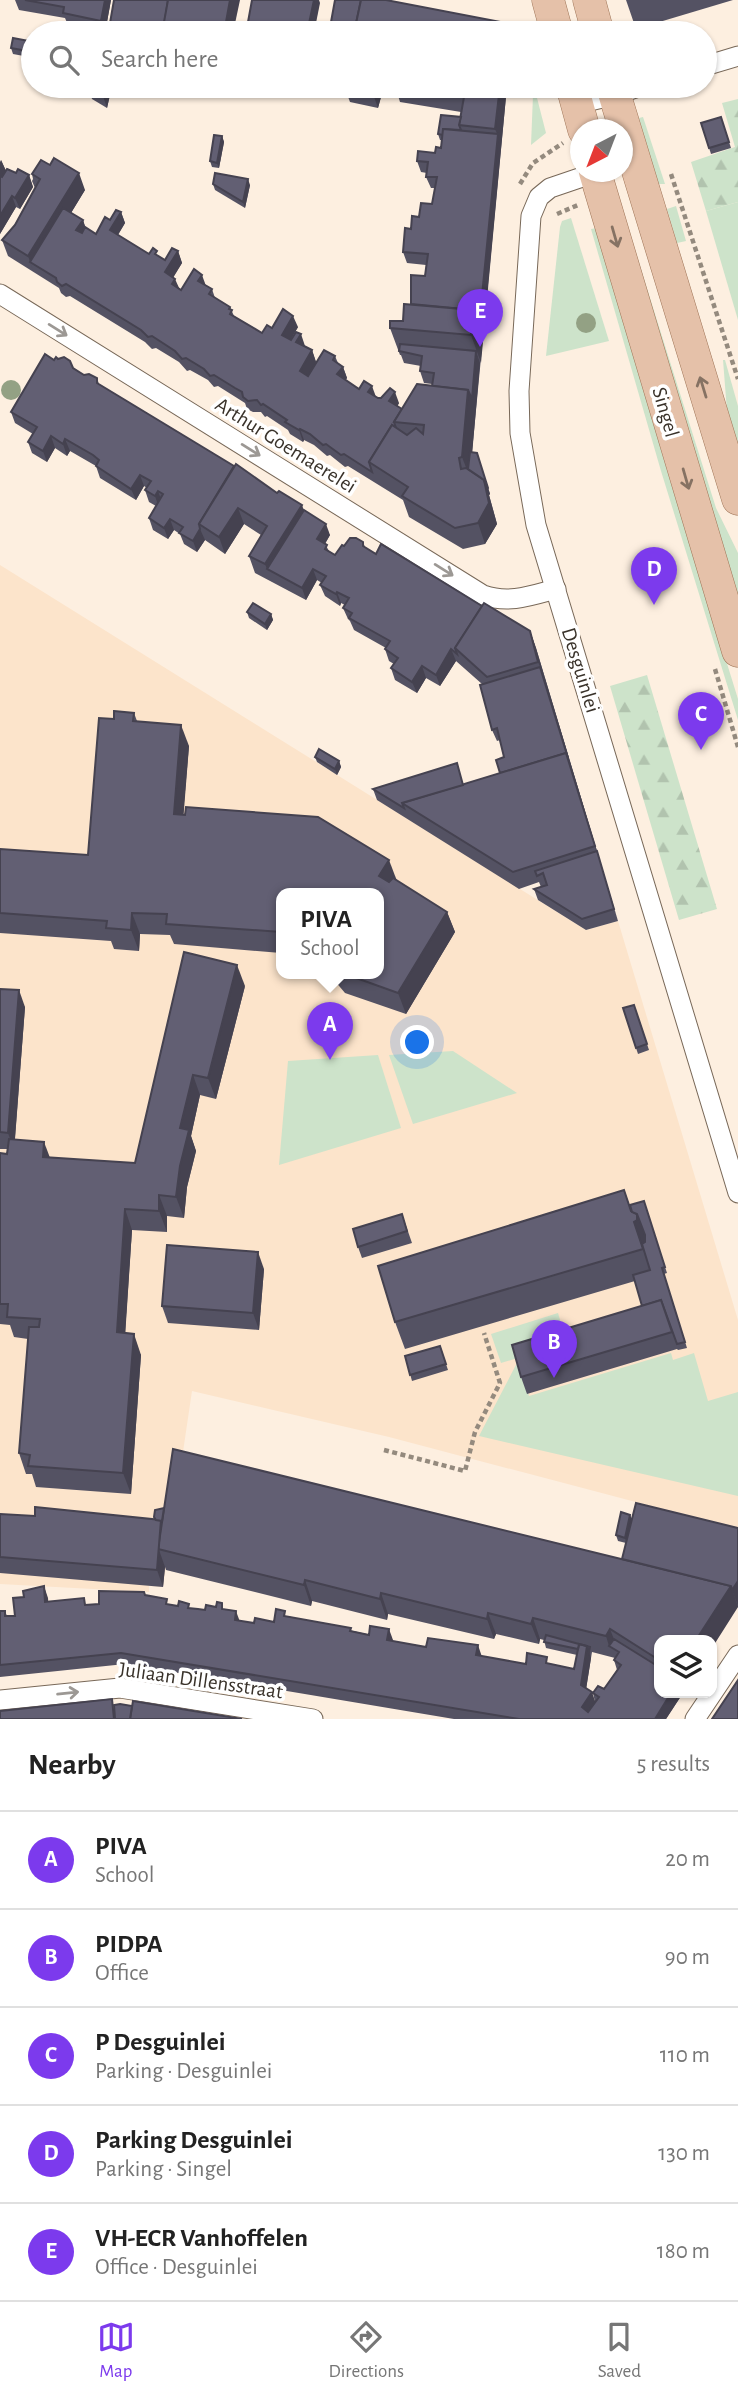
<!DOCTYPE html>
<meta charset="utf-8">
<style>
body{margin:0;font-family:"Alegreya Sans",sans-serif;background:#f6f6f6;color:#222}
.controls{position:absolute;right:21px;bottom:21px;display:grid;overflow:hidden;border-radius:14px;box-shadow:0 2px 5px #0004}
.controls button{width:63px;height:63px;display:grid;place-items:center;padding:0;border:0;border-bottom:2px solid #e0e0e0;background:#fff;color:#222;font:35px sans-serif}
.compass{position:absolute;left:570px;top:119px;width:63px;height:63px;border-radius:50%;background:#fff;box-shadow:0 2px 5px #0004;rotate:222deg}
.you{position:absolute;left:418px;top:1043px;width:24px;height:24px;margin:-18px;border:5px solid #fff;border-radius:50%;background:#1a73e8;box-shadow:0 0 0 10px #1a73e833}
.badge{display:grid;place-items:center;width:46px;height:46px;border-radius:50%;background:#7c3aed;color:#fff;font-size:23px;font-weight:700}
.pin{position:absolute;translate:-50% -58px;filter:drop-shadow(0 2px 4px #0008)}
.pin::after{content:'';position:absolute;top:37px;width:24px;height:21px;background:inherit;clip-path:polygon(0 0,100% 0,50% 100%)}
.popup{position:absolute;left:276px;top:888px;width:108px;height:91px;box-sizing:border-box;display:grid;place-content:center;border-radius:14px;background:#fff;filter:drop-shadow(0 2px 5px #0005);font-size:23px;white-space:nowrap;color:#767676}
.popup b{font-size:26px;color:#222}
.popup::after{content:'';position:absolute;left:50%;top:100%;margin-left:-14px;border:14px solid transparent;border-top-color:#fff}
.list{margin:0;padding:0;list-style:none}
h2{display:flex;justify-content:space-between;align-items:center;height:91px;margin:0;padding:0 28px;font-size:30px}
h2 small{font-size:23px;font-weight:400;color:#767676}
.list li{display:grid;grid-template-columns:46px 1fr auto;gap:21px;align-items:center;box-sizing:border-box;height:98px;padding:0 28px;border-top:2px solid #e0e0e0}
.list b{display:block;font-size:26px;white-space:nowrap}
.list p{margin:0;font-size:23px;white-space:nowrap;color:#767676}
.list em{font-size:23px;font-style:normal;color:#767676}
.icon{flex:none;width:38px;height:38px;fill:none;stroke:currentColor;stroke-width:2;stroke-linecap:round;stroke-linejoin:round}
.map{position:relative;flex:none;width:738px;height:1719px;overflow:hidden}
.search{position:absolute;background:#fff;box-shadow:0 2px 5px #0004;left:21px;right:21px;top:21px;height:77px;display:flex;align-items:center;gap:18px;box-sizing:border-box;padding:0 24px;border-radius:38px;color:#767676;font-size:26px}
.sheet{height:581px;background:#fff}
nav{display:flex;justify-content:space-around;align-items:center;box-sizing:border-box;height:98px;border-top:2px solid #e0e0e0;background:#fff;font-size:19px;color:#767676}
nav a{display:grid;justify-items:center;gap:4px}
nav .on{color:#7c3aed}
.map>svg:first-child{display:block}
.built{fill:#fce4cb;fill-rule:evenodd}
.grass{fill:#cde3ca}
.forest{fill:url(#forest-firs)}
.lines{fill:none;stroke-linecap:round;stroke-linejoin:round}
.minor-casing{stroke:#786858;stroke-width:21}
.primary-casing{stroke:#9e7457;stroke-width:33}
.path{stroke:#948a7e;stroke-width:4.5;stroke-dasharray:5 3.5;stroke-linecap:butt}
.minor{stroke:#fff;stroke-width:19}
.primary{stroke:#e5c1a9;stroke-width:32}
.tree{fill:#93a184}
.wall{fill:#545263;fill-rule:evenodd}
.shaded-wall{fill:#454250}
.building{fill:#625f73;stroke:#454250;stroke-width:2}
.oneway{stroke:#867263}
.oneway2{stroke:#9c9894}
.labels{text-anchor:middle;stroke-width:7;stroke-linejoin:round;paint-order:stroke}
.street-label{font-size:21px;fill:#39322a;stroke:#fff}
</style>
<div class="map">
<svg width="738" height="1719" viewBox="0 0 738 1719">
<defs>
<pattern id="forest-firs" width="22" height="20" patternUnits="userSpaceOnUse" patternTransform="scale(1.75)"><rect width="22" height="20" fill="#cde3ca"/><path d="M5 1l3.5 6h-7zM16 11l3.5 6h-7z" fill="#b1c3ae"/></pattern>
</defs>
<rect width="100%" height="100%" fill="#fdefe0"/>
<path class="built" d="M0,565L586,930L618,921L738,1320V1529L389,1437L192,1391L163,1587L149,1586V1592L0,1584ZM281,894H379V974H281Z"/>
<g class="grass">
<path d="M536,94L546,133L531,145L533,95Z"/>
<path d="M643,117L665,184H657L639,118Z"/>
<path d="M738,202V320L706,211Z"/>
<path d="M676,206L686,241L677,243L667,209Z"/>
<path d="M571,218L609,341L546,356L560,227L562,221Z"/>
<path d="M597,228L667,470L738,699V720L661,471L591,229Z"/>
<path d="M628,228L716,508L738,553V604Z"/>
<path d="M723,360H725L738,406V445L727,411Z"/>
<path d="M453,1051L517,1093L413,1124L389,1055Z"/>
<path d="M378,1055L401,1128L279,1165L288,1061Z"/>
<path d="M558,1313L567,1343L501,1363L491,1334Z"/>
<path d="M671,1353L673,1360L694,1353L708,1401L738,1392V1496L479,1436L518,1361L529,1396Z"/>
</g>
<g class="forest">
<path d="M738,99V202L706,211L691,162L735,147L722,103Z"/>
<path d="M647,675L717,909L679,920L610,686Z"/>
</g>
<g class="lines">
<g class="minor-casing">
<g id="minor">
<path d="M705,66L738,56"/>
<path d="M577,104L615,95L641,86"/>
<path d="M597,172L550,188L539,197L531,216L519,391L520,433L536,525L738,1193"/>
<path d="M0,294L483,595C509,604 530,596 556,589"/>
<path d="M0,1700L120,1688L313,1719"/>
<path d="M695,1719L738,1655"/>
</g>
</g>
<g class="primary-casing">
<g id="primary">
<path d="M548,0L557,33"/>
<path d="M589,0L598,33"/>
<path d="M572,86L584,130"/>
<path d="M612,86L738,499"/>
<path d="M595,172L738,651"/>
</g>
</g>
<g class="path">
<path d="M671,174L738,379"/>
<path d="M520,184L533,163L563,143"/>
<path d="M557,214L578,205"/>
<path d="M715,669L738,747"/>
<path d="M384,1450L465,1471L475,1432L500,1383L484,1333"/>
</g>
<use href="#minor" class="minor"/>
<use href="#primary" class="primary"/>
</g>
<g class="tree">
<circle cx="586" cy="323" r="10"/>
<circle cx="11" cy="390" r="10"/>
</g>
<g class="wall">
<path d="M15,0H111L105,33L68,25L65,18L19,10Z"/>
<path d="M626,0H733L636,29Z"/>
<path d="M110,23L233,33H113Z"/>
<path d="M29,41L32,47L29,57L13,54L11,48Z"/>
<path d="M88,86H112L107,108L92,99Z"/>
<path d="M344,86H384L378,108L350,102Z"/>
<path d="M395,86H507L472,452L479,459L490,494L489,495L497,524L485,544L463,549L409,517L403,500L348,466L345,467L330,455L327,456L314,445L304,440L303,442L290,434L288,430L267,416L265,417L261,412H253L247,409L245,403L218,386L214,387L208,380L190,370L187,371L179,362L156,348L152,349L145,342L70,296L66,297L61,293L59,288L8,256L2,240L15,225L35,188L32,181L33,179L32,174L85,190L71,213L83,220L85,227L96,234L110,220L121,212L125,223L118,235L149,254L159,257L165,260L178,251L182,263L173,277L179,289L181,290L206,285L212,289L215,298L230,307L234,316L262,333L272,328L298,327L291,339L305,346V347L312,350L316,362L335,356L338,363L343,367L347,378L345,380L359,389L376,398L399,403L397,407L402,409L432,386V384L424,383L420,371L421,366L404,363L401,355H400L390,328L403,321L425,276L426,265L407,263L403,252L411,229L419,217L432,204L435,188H431L426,177L427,173L421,172L417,161L435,153L441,148L442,140H440L438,134L461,117V112L400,102Z"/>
<path d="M721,117L731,148L711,154L701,123Z"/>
<path d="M222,136L224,142L219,168L212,167L210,161Z"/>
<path d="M1,160L6,171L29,175L33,187L20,209L16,207L0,234Z"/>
<path d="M213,184L250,185L245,208L215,190Z"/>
<path d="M54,360L73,368L84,375L97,378L99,384L304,510L330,535L325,544L329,551L335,555L344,546L363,542L365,547L376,554L482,606L530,631L536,648L618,921L586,930L538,900L534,889L541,887L539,882L519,889L377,800L373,789L464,784L500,773L504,757L500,740L497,741L492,730L482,684L456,661L440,686L426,678L417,693L395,680L391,668L394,664L389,661L385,649L386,648L354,630L350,621L348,619L343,608L345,605L341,603L340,606L325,596L320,585L322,583L317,580L306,600L255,573L249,556L261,535L244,524L225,554L205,540L197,552L184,544L180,534L174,530L168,539L153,530L149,518L156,506L149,502L145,490L147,488L144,486L136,500L100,478L96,466L70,451L67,456L55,448L47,462L32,453L28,442L33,434L15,423L11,412Z"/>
<path d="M247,612L271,614L273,620L267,630L249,618Z"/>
<path d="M134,713L137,721L189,746L183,815L396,880L447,912L455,932L406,1014L345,993L329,974H379L281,894V953L174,944L170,935L140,934L139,951L114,949L111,941L0,933V849L88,855L114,719Z"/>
<path d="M315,757L339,761L341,767L337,775L317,762Z"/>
<path d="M245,986L216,1099L200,1095L191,1136L196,1151L187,1187L184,1218L167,1216V1232L132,1230L125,1333L141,1355L131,1494L36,1487L32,1474H26L19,1453L28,1339L14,1337L10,1325L0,1324V1153L7,1154L8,1149H0V989L25,1007L15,1139L50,1158L135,1163Z"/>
<path d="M634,1005L649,1050L638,1054L623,1008Z"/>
<path d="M644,1201L667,1273L664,1274L687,1348L678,1350L677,1349L527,1394L521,1377L642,1306L635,1281L405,1349L395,1322L630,1205Z"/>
<path d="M402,1214L412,1243L362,1258L358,1247Z"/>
<path d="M264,1269L259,1330L168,1323L162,1306Z"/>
<path d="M440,1346L448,1370L412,1381L405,1356Z"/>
<path d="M0,1514L35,1516L155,1520L154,1517L622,1559L626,1543L618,1541L616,1535L632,1518L738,1528V1607L659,1640V1693H683L666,1719H454L125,1664L0,1677V1611H5L7,1616H15L24,1597L44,1586L48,1602L87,1605L99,1604L146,1595L169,1605L205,1610L225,1609L240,1621L254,1623L274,1622L287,1616L393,1640V1641L526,1664H550L574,1669L577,1655L546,1648L544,1640L540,1639L539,1644L496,1634L494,1639L388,1614L387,1620L312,1601L311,1606L166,1570L165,1567L163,1587L0,1573ZM592,1652L615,1658L614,1660L617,1670L604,1689L593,1693L595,1702L586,1689Z"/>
</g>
<g class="shaded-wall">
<path d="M105,0H111L105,33L101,21Z"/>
<path d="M230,0H240L233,33H224Z"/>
<path d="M314,0H319L320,3L314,33H307Z"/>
<path d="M506,23L509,33H505Z"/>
<path d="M29,41L32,47L29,57L27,51Z"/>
<path d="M105,86H112L107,108L103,96Z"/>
<path d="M374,86H384L378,108L372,91Z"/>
<path d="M500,86H507L481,363L471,335L473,310L498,136L495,129Z"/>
<path d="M222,136L224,142L219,168L217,163Z"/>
<path d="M1,160L6,171L0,181V162Z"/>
<path d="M79,173L85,190L38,267L30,262L34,273L28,256Z"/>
<path d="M29,175L33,187L20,209L15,198Z"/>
<path d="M248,179L250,185L245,208L243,202Z"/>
<path d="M12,196L16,207L0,234V216Z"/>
<path d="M121,212L125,223L114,241L110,230Z"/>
<path d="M83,220L87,232L81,242L76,230Z"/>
<path d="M178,251L182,263L170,283L165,272Z"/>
<path d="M202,275L206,286L198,281Z"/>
<path d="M175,279L180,290L172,284Z"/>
<path d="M293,316L298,327L287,346L282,335Z"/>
<path d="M301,334L305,346L300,354L296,342Z"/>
<path d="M312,350L316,362L304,383L300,371Z"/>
<path d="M476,351L480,363L470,478L462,457L468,390Z"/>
<path d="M343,367L347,378L342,386L337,374Z"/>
<path d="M372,386L376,397L368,392Z"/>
<path d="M395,392L399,403L393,413L389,401Z"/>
<path d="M300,429L304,440L303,442L299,430Z"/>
<path d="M51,436L55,448L47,462L43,451Z"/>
<path d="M65,439L70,451L67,456L63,444Z"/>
<path d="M477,453L490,494L489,495L497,524L485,544L478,523Z"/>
<path d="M140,475L144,486L136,500L131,489Z"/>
<path d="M158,491L162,502L159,508L155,496Z"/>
<path d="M302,505L308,522L267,569L265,564Z"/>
<path d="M238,508L244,524L225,554L219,537Z"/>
<path d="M170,519L174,530L168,539L164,528Z"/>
<path d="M326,524L330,535L321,550L317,539Z"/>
<path d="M200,529L205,540L197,552L193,541Z"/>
<path d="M313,569L317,580L306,600L302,588Z"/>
<path d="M337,592L341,603L340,606L336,594Z"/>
<path d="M271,614L273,620L267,630L265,624Z"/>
<path d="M530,631L536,648L545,678L538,662Z"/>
<path d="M451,649L456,661L440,686L436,675Z"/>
<path d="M422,666L426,678L417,693L412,682Z"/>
<path d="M540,667L545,678L618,921L566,753Z"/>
<path d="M181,725L189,746L182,835L174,814Z"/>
<path d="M339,761L341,767L337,775L335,769Z"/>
<path d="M389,860L397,881L387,897L379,876Z"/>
<path d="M447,912L455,932L406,1014L398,993Z"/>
<path d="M132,913L140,934L139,951L131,930Z"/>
<path d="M237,965L245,986L216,1099L208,1078Z"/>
<path d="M19,990L25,1007L14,1150L8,1133Z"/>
<path d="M193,1075L200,1095L191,1136L196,1151L187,1187L184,1218L176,1197L180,1128Z"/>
<path d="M44,1142L52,1163L43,1157Z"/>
<path d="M624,1190L635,1221L637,1214L647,1241L653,1276L643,1249Z"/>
<path d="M159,1195L167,1216V1232L159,1211Z"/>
<path d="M125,1209L132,1230L124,1353L117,1332Z"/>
<path d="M258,1252L264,1269L259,1330L253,1313Z"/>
<path d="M134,1334L141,1355L131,1494L123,1473Z"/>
<path d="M630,1515L633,1521L627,1543L625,1538Z"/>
<path d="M159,1550L165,1567L163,1587L157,1570Z"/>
<path d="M305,1580L312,1601L311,1606L304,1585Z"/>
<path d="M738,1581V1606L732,1590Z"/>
<path d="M44,1586L48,1598L49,1614L45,1602Z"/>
<path d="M731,1586L738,1607L712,1648V1640H696Z"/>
<path d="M381,1593L388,1614L387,1620L380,1599Z"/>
<path d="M236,1611L240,1622L235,1620Z"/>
<path d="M488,1613L496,1634L494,1639L487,1619Z"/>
<path d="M533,1618L540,1639L539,1644L531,1624Z"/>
<path d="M389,1629L393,1640L391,1652L387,1640Z"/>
<path d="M610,1629L618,1650L609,1646L606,1636Z"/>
<path d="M478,1645L482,1657L476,1655Z"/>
<path d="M587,1646L591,1658L585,1696L581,1685Z"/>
<path d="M592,1692L596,1704L586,1718L582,1707Z"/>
<path d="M671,1693H683L666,1719H655Z"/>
</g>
<g class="building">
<path d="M25,0H105L101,21L63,13L64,7Z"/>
<path d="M114,0H168L163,33H141L127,30V27L110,23Z"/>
<path d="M168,0H230L224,33H162Z"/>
<path d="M252,0H314L307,33H246Z"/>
<path d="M335,0H361L354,33H329Z"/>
<path d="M361,0H386L506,23L505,33H354Z"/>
<path d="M13,38L29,41L27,51L11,48Z"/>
<path d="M88,86H105L103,96L88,87Z"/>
<path d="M344,86H374L372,91Z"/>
<path d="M399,86H500L495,129L459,125L464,97Z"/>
<path d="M441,115L461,117L459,125L461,130L443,129V135L438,134Z"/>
<path d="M721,117L729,142L709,148L701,123Z"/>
<path d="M443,129L498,134L479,326L473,310L411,304V275L425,276L428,254L403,252L405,228L411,229L412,216L419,217L421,203L432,204L437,177H426L428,162L417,161L418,151L435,153L436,147L441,148Z"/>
<path d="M214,135L222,136L217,163L210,161Z"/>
<path d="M54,158L79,173L28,256L2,240L15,225L40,179L32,174L41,160L50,165Z"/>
<path d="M7,169L16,173L18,169L29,175L15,198L12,196L0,216V176L2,177Z"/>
<path d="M215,173L248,179L243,202L213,184Z"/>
<path d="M63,208L83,220L76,230L82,233L85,227L96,234L105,217L110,220L116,210L121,212L110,230L149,254L153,248L157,251L155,254L165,260L172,248L178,251L165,272L175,279L172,284L181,290L194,269L202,275L198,281L212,289L209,294L230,307L229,309L232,310L230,314L262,333L267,325L272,328L283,309L293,316L282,335L291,340L296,332L301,334L296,342L312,350L300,371L308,376L324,350L335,356L333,360L343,367L337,374L359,389L364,381L372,386L368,392L378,398H381L390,388L395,392L389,401L402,409L394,422L396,428L392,425L369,462L372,472L344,454L341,455L326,444L323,445L310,434L300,429L299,430L285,422L287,420L263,404L261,405L257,400L248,401L243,397L242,392L235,388L214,375L210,376L204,369L186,358L182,359L175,351L152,336L148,337L141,330L66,284L62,286L57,282L56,278L30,262Z"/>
<path d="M404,304L473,310L471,335L390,328V321H403Z"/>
<path d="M400,344L476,351L472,399L468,390L432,386L434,373L420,371L422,356L399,351Z"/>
<path d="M45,354L54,360L56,357L58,359L64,357L70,361L73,368L84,375L89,374L97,378V383L234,466L199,524L200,529L193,541L179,533L183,527L170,519L164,528L149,518L163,494L158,491L155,496L145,490L151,481L140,475L131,489L96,466L99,460L93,455L65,439L63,444L51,436L43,451L28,442L37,427L11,412Z"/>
<path d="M417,384L468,390L462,457L459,458L461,469L466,468L484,480L489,503L478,523L455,528L402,496L408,487L369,462L392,425L407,435L416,428L423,434L424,425L394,422Z"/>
<path d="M470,452L477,453L488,488L487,489L484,480L468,469Z"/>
<path d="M236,464L277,493L279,491L302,505L265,564L249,556L267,526L238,508L219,537L199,524Z"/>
<path d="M304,510L326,524L317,539L327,545L325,549L335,555L342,545L344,546L350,538H356L363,542V546L376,554L381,544L482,606L455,648L457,654L451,649L436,675L422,666L412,682L391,668L398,658L385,649L390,641L349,618L352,613L343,608L349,598L337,592L336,594L320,585L326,576L313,569L302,588L267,569Z"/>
<path d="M253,603L271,614L265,624L247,612Z"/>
<path d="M484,603L530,631L538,662L487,677L455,648Z"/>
<path d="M540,667L568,758L566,753L500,773L496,760L504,757L497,728L492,730L480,685Z"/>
<path d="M114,711L134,713L133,721L181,725L174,814L185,815L186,807L318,817L389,860L379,876L389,882L393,878L447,912L398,993L345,974H379V894H281V932L166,924L167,914L132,913L131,930L106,928L107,921L0,913V849L88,855L99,718L114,719Z"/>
<path d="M319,749L339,761L335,769L315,757Z"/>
<path d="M566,753L595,846L513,872L402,803Z"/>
<path d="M457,763L463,785L402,803L404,808L373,789Z"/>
<path d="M597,851L614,909L582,919L534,889L547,885L543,873L537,876L535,871Z"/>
<path d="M184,952L237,965L208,1078L193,1075L180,1128L189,1130L180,1166L176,1197L159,1195V1211L125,1209L117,1332L134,1334L123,1473L28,1466L30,1455L19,1453L29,1327H39L40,1319L7,1317L8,1304H0V1153L7,1154L9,1139L44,1142L43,1157L135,1163Z"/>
<path d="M0,989L19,990L8,1133L0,1132Z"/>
<path d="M634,1005L647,1044L636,1048L623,1008Z"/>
<path d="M624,1190L631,1211L637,1214V1220L634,1222L643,1249L395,1322L378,1266Z"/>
<path d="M644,1201L665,1267L662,1268L685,1342L677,1344L661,1300L642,1306L633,1275L650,1270L642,1244L645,1242V1235L637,1214L632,1212L630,1205Z"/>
<path d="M402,1214L407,1231L358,1247L353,1229Z"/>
<path d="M167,1245L258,1252L253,1313L162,1306Z"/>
<path d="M661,1300L672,1332L521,1377L512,1345Z"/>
<path d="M440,1346L446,1364L410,1375L405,1356Z"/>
<path d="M173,1449L731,1586L696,1640H659V1660L610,1629L606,1636L533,1618L531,1624L488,1613L487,1619L381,1593L380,1599L305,1580L304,1585L158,1549Z"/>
<path d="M636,1503L738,1528V1581L732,1590L731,1586L622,1559Z"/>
<path d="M35,1507L161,1520L157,1570L0,1557V1514L35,1516Z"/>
<path d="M164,1508L162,1521L156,1520L154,1517L155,1510Z"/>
<path d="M621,1512L630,1515L625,1538L616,1535Z"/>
<path d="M44,1586L45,1602L84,1598L85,1605L99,1604V1591L144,1592L145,1595L167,1599L166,1604L178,1606L179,1601L189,1604L188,1608L198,1609L205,1610L206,1605L216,1607L217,1602L222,1603V1609L236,1611L235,1620L254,1623L255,1618L274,1622L276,1609L285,1611L284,1616L351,1628L350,1631L369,1635L370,1626L389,1629L387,1640L426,1647L428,1638L478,1645L476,1655L526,1664L527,1653L547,1657L546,1663L574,1669L579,1644L587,1646L581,1685L592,1692L582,1707L588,1712L599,1697L593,1693L598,1686L604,1689L621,1665L614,1660L619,1652L609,1646L614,1639L659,1667V1693H671L655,1719H519L121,1653L0,1665V1611H5V1616H15L13,1598L24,1597L23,1591Z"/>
<path d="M546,1635L590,1647L589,1652L587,1646L579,1644L578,1649L544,1642Z"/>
<path d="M738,1680V1719H712Z"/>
<path d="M112,1699L114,1719H0V1711Z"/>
<path d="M133,1701L242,1719H130Z"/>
<path d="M120,1704L132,1706L130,1719H115L114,1705Z"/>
</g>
<defs><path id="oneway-shaft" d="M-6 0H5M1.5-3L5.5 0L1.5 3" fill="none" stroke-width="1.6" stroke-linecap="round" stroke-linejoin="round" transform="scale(1.75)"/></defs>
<g class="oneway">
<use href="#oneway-shaft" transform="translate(615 237) rotate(74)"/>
<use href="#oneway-shaft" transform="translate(703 387) rotate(-107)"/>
<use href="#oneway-shaft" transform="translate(686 479) rotate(74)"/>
</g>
<g class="oneway2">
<use href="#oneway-shaft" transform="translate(58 330) rotate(32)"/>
<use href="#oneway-shaft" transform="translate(251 450) rotate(32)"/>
<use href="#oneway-shaft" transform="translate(444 570) rotate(32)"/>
<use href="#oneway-shaft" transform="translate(68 1693) rotate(-6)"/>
</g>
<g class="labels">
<g class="street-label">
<text transform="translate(666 412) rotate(74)" y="7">Singel</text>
<text transform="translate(286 445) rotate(32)" y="7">Arthur Goemaerelei</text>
<text transform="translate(581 670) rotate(73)" y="7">Desguinlei</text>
<text transform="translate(201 1680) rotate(8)" y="7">Juliaan Dillensstraat</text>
</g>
</g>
</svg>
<div class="controls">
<button><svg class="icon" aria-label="layers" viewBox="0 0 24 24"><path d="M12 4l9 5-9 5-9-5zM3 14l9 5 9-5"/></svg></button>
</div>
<svg class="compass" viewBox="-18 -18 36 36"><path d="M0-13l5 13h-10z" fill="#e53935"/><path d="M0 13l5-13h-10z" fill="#767676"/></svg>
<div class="you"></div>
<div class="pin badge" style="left:330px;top:1060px">A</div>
<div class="popup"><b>PIVA</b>School</div>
<div class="pin badge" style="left:554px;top:1378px">B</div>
<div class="pin badge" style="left:701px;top:750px">C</div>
<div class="pin badge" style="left:654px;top:605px">D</div>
<div class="pin badge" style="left:480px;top:347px">E</div>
<div class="search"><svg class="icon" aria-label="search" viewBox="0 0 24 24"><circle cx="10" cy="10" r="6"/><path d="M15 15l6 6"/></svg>Search here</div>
</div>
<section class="sheet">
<h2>Nearby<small>5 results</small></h2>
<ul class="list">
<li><span class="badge">A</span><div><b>PIVA</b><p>School</p></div><em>20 m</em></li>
<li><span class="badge">B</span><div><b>PIDPA</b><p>Office</p></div><em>90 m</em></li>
<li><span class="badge">C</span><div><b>P Desguinlei</b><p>Parking · Desguinlei</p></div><em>110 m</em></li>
<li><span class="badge">D</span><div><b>Parking Desguinlei</b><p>Parking · Singel</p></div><em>130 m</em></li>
<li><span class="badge">E</span><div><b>VH-ECR Vanhoffelen</b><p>Office · Desguinlei</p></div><em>180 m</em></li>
</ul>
</section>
<nav>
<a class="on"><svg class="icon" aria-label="map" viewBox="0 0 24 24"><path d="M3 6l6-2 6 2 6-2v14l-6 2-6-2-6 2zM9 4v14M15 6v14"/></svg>Map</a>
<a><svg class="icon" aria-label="directions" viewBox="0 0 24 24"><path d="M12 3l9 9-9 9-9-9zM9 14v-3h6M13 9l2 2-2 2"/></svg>Directions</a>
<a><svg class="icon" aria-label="saved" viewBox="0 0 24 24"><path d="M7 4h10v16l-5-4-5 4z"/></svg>Saved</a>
</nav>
